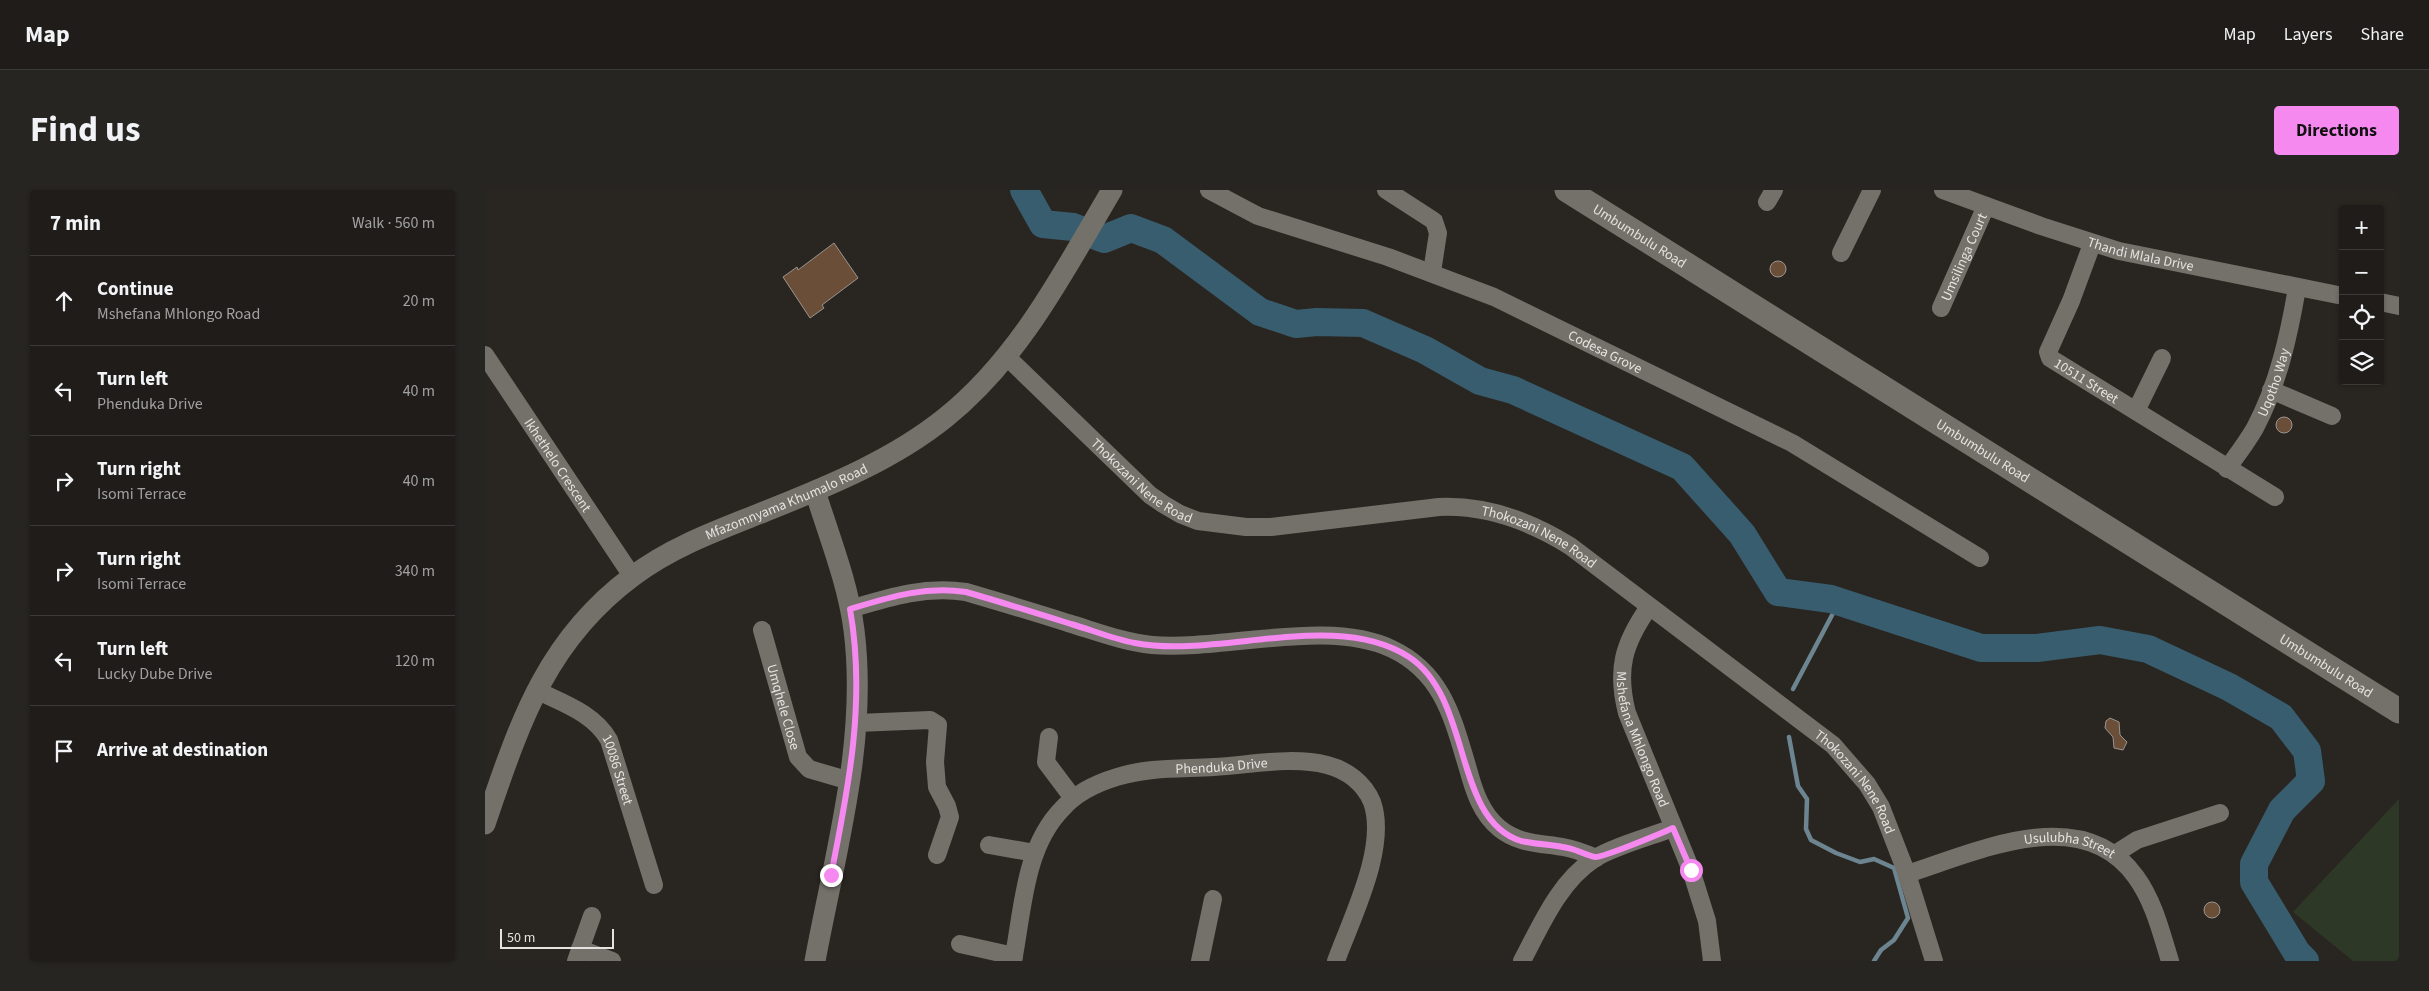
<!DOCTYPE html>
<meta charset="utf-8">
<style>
body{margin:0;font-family:"Source Sans 3",sans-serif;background:#272522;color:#f1f3f6}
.controls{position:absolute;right:15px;top:15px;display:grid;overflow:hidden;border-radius:5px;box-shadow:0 1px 4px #0004}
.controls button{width:45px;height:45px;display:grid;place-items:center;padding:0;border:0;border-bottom:1px solid #3c3a38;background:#1f1c19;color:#f1f3f6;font:25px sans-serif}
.scale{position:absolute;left:15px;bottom:12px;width:114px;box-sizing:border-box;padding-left:5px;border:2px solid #e5e3e0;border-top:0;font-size:14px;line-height:18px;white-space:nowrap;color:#e5e3e0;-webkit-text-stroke:4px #292621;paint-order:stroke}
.stop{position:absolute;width:15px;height:15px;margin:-11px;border:4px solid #f589ef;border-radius:50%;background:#fff}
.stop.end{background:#f589ef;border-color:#fff;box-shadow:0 1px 5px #0008}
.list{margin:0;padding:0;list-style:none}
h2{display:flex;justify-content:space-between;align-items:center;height:65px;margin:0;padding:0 20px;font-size:21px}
h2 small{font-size:16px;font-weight:400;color:#a1a1a2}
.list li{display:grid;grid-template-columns:32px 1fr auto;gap:15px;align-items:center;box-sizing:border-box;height:90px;padding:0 20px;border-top:1px solid #3c3a38}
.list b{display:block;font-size:19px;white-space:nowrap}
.list p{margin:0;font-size:16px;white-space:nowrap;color:#a1a1a2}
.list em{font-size:16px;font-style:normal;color:#a1a1a2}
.icon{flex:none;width:28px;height:28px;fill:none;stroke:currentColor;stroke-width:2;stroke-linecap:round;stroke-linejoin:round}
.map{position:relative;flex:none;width:1914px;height:771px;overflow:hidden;border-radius:5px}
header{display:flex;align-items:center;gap:30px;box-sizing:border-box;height:70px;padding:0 25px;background:#1f1c19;border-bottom:1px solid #3c3a38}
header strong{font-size:24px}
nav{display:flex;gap:28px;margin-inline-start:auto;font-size:18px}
.intro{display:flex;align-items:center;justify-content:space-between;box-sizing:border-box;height:120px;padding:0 30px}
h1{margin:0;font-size:35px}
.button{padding:12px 22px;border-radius:5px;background:#f589ef;color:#111;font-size:18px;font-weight:700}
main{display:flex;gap:30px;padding:0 30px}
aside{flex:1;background:#1f1c19;border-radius:5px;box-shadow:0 1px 4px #0004}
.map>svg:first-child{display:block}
.green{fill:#2e3826}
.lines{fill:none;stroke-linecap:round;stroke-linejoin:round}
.stream{stroke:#6c8590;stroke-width:4.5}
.river{stroke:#385d6e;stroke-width:28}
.building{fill:#6a4e38;stroke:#9b9590}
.minor{stroke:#74706a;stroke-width:18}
.tertiary{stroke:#74706a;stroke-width:21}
.secondary{stroke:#74706a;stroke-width:25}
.route{stroke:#f589ef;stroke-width:6}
.labels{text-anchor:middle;stroke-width:4;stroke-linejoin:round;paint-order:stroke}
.street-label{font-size:14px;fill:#e5e3e0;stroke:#292621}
</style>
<header>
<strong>Map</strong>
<nav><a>Map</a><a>Layers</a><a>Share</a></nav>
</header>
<div class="intro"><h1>Find us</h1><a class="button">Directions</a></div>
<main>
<aside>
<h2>7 min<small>Walk · 560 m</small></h2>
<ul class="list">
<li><svg class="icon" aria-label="ahead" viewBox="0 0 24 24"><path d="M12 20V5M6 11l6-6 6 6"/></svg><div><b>Continue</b><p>Mshefana Mhlongo Road</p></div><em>20 m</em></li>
<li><svg class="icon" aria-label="left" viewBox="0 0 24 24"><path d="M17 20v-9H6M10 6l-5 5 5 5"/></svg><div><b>Turn left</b><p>Phenduka Drive</p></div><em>40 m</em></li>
<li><svg class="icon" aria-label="right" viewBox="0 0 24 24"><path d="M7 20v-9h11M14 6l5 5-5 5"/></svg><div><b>Turn right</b><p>Isomi Terrace</p></div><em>40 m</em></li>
<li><svg class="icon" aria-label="right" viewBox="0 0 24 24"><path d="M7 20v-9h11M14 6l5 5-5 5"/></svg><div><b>Turn right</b><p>Isomi Terrace</p></div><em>340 m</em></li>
<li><svg class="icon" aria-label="left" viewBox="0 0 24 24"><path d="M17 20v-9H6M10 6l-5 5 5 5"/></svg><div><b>Turn left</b><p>Lucky Dube Drive</p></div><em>120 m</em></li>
<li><svg class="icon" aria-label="arrive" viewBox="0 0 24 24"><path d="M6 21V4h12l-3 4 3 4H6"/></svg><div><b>Arrive at destination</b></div></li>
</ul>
</aside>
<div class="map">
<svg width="1914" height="771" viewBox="0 0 1914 771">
<rect width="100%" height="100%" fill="#292621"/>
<path class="green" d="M1914,609V771H1868L1808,722Z"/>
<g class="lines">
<g class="stream">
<path d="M1308,499L1354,412"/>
<path d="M1304,547L1313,596L1322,609L1321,639L1326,650L1351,663L1375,672L1389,669L1409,678L1423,728L1409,750L1396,760L1389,771"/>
</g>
<path class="river" d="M539,0L558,34L588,37L619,49L646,38L678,50L775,122L811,134L832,132L878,133L940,160L995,191L1028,200L1197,277L1257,344L1293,402L1346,409L1496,458H1552L1615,450L1663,459L1744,497L1796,527L1822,561L1826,591L1797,620L1769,674V692L1812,763L1820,771"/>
</g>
<g class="building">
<path d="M349,53L373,88L337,115L339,118L325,128L298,87L312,77L313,80Z"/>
<circle cx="1293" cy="79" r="8"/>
<circle cx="1799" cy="235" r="8"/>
<path d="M1625,528L1634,532L1635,545L1642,552L1638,560L1629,558L1628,547L1620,538L1621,531Z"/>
<circle cx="1727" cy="720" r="8"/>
</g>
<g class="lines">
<g class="minor">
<path id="s1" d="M724,0L773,26L903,67L1009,107L1307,253L1495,368"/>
<path d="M901,0L949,31L953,43L947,82"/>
<path id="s2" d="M1458,0L1556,36L1634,61L1858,106"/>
<path d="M1282,12L1289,0"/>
<path id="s3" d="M1607,54L1586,111L1563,162L1565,168L1790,307"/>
<path d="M1356,63L1387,0"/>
<path d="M1895,112L1914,116"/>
<path id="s4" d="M1456,118L1501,16"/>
<path id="s5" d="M0,165L147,386"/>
<path id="s6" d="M521,166L665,305L678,314L695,324L713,331L761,337H786L954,317C1001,315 1045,331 1085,356L1348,555L1382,594L1396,617L1422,684L1449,771"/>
<path d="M1786,200L1847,226"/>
<path d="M1651,221L1677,168"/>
<path id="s7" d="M1742,279C1752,265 1762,252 1770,238C1793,195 1804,145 1812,98"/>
<path id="s8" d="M1164,417C1138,454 1131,480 1142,523L1206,680L1222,731L1227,771"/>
<path d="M365,419C405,407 439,396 481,402C515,412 549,422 583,433C610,441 638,452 667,455C738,461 843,428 907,459C958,483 968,529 983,579C989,601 996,623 1014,638C1033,654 1055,653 1078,657C1090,659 1100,663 1111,668"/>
<path id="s9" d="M277,440L313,567L324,579L365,591"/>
<path id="s10" d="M51,500C77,513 109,523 124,550L169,695"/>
<path d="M372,533L445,530L453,535L450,572L452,597L462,616L465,627L452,665"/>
<path d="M564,547L561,572L588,608"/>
<path d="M504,655L550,663"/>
<path d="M1630,664L1652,650L1735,623"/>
<path id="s11" d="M1422,684C1492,662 1597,611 1651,687C1669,712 1676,742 1685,771"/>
<path d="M475,754L529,766"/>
<path d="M95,759L127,771"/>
<path d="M91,771L107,726"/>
<path id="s12" d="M528,771C538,720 539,658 577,619C591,603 612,593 632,587C663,577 697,579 729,577C765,575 807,566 842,575C862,580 879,593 887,612C903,657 867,727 851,771"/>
<path d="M715,771L728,709"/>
<path d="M1037,771C1056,735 1074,692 1109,669C1127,657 1167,646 1188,638"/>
</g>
<g class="tertiary">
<path d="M330,301C344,346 363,393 369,440C383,551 350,663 330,771"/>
<path id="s13" d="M0,634C34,535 60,451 148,386C189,355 239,338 286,319C346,295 409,269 460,228C535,168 579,81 627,0"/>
</g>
<path class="secondary" id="s14" d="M1082,0L1914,521"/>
</g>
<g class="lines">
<path class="route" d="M346,685C364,596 381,509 365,419C405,407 439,396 481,402C516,412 551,423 586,434C607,440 628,449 650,453C734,469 849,419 924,467C988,509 967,629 1036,651C1045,653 1055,654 1065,655C1073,656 1082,657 1090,660C1096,662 1103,666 1110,667C1117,668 1177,643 1188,638L1206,680"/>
</g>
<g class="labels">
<g class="street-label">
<text dy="5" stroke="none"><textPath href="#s14" startOffset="86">Umbumbulu Road</textPath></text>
<text dy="5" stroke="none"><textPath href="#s2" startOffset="208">Thandi Mlala Drive</textPath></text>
<text dy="5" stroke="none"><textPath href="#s4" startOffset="56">Umsilinga Court</textPath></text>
<text dy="5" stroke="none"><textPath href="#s1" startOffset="429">Codesa Grove</textPath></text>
<text dy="5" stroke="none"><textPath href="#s3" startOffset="166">10511 Street</textPath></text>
<text dy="5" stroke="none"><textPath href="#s7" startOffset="99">Uqotho Way</textPath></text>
<text dy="5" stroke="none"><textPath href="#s14" startOffset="491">Umbumbulu Road</textPath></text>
<text dy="5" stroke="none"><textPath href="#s5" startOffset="132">Ikhethelo Crescent</textPath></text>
<text dy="5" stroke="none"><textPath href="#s6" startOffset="185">Thokozani Nene Road</textPath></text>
<text dy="5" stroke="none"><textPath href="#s13" startOffset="465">Mfazomnyama Khumalo Road</textPath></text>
<text dy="5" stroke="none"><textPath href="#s6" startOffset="604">Thokozani Nene Road</textPath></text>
<text dy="5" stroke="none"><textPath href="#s14" startOffset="896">Umbumbulu Road</textPath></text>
<text dy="5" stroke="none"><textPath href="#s9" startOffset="80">Umqhele Close</textPath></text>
<text dy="5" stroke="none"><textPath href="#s8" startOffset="142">Mshefana Mhlongo Road</textPath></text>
<text dy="5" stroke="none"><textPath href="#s12" startOffset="332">Phenduka Drive</textPath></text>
<text dy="5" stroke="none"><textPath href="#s10" startOffset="121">10086 Street</textPath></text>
<text dy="5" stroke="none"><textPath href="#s6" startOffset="1009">Thokozani Nene Road</textPath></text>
<text dy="5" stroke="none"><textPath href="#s11" startOffset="169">Usulubha Street</textPath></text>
</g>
</g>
</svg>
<div class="controls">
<button>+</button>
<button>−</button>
<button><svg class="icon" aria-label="locate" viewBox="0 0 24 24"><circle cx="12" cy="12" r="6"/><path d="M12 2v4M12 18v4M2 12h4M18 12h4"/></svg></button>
<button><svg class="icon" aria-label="layers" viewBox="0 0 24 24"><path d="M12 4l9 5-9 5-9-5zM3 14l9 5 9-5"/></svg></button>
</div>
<div class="scale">50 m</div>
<div class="stop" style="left:1206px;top:680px"></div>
<div class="stop end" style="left:346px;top:685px"></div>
</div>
</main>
